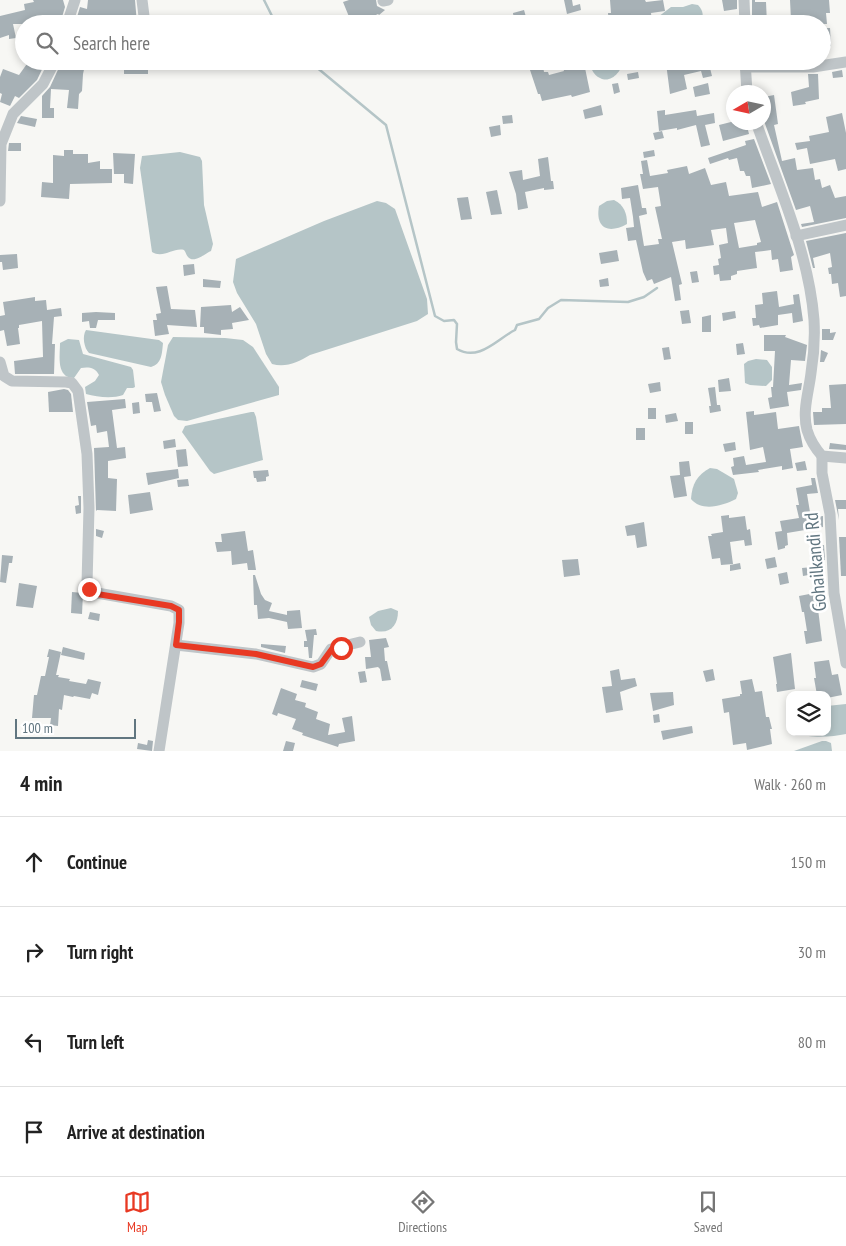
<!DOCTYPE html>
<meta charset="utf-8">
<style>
body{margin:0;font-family:"PT Sans Narrow",sans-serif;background:#f2f2f2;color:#222}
.controls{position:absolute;right:15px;bottom:15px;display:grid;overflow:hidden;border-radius:10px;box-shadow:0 2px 8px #0003}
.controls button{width:45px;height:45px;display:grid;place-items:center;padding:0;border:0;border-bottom:1px solid #e0e0e0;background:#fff;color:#222;font:25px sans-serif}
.compass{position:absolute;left:726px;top:85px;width:45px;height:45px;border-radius:50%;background:#fff;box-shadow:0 2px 8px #0003;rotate:261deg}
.scale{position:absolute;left:15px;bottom:12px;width:121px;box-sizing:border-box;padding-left:5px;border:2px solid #617680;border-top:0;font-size:14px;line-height:18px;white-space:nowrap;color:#617680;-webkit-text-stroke:4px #fff;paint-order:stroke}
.stop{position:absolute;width:15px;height:15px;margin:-11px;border:4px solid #e83923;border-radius:50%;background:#fff}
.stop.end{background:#e83923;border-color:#fff;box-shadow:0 1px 5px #0008}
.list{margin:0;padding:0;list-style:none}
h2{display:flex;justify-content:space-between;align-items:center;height:65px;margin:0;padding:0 20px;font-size:21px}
h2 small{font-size:16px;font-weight:400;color:#767676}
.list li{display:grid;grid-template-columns:32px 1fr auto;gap:15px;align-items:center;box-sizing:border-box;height:90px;padding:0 20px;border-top:1px solid #e0e0e0}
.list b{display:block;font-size:19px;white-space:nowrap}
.list em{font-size:16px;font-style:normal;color:#767676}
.icon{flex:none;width:28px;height:28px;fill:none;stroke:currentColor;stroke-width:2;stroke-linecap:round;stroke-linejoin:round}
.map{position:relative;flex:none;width:846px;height:751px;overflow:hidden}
.search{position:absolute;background:#fff;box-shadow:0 2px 8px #0003;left:15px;right:15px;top:15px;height:55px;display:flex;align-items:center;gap:12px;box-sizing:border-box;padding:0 18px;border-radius:28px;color:#767676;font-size:19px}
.sheet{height:425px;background:#fff}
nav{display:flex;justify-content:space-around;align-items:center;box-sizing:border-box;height:70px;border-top:1px solid #e0e0e0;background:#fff;font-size:14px;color:#767676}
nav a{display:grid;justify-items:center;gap:2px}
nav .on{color:#e83923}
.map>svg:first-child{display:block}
.water{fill:#b5c5c7}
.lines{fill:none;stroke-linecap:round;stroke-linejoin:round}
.stream{stroke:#b5c5c7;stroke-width:2.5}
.building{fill:#a7b1b6;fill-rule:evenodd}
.minor{stroke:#bfc5c8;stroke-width:11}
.route{stroke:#e83923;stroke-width:6}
.labels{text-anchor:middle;stroke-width:5;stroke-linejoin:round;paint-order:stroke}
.street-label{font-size:19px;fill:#617680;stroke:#fff}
</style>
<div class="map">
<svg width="846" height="751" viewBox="0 0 846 751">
<rect width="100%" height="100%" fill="#f7f7f4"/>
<g class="water">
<path d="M692,4L698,5C704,11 703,16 702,24H657L658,17L671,7H683Z"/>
<path d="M588,61H623C622,71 611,84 600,78C593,75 591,67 588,61Z"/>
<path d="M180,152L200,157L202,161L204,205L213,244L211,251C206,253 194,264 188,257C186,255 186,252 184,250C174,247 163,259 152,252L140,168L142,156Z"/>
<path d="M614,200C624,205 627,213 627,224C609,234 595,229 599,206L607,201Z"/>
<path d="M377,201L386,203L395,209L427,299L428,314L417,321L310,355C298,362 286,368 272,364L266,354L256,324L237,293L233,282L236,259L324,221Z"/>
<path d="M86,330L159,340L163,343C162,353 162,364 151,367L89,353C84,348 82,336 86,330Z"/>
<path d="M173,337L225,338L243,340L253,347L279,387V395L187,421L178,420L174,416L165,395L161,382L168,345Z"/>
<path d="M68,339L79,340L83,354L131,367L133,370L135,387L133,388H127L123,395C112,399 97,397 86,394L85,387L95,381L99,375C95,367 88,367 81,368L74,378C56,378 60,356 60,343Z"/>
<path d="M756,359L767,360L772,367V380L766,386L750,385L745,383L744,364L748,361Z"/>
<path d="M251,412H254L256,417L263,460L214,474L210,471L182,432L185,426Z"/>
<path d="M710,468L717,469L734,479L738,493L736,499C722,506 702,512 691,499C692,484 697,475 710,468Z"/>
<path d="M391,608L398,611C398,625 391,634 376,631L371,625L369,617L378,611Z"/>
<path d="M846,704V734C831,737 810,739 795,732H827V706Z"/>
<path d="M822,741H826L831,743L832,751H794Z"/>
</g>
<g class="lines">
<g class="stream">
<path d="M264,0L273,18L281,24"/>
<path d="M309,61L386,125L435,316L444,321L454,320L457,324L456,342L457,349C479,362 497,339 515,330L517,325L539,319L548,308L561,300L628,302L644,297L657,288"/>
</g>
</g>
<g class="building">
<path d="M33,0H63L65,7L60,24H13L16,38L9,39V35L0,38V16L25,10L24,4L34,2Z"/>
<path d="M88,0H135L137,24H75L80,7L87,9Z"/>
<path d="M349,0H376L377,6L385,10L379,15L378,14L357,24H352L343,2Z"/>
<path d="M564,0H572L573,6L580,4L581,10L567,14Z"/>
<path d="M610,0H645L646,2L663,0L665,11L651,13L652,22L609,24L608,13H611Z"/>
<path d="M722,0H737V9L724,11Z"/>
<path d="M752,0H755V2H766L767,24H752Z"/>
<path d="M790,0H829L830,13H826L827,24H816V20H791Z"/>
<path d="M524,10L526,17L514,20L513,13Z"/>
<path d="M823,28H830L831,46L825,47Z"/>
<path d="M29,61H46L37,80L19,98L15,96L10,106L0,102L2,94L0,93V77L3,69L19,75Z"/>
<path d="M62,61H86L83,74L82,91L79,94L78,109L67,108L69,90L51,89L50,108H54V118H42V96L50,87Z"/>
<rect x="124" y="61" width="24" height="13"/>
<path d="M527,61H536V63L542,61L544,72H548L549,75L564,71L561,61H580L582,69L585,68L590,92L572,97L571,95L542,101L540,94H538Z"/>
<path d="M676,61H738V66L728,68H710L712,76L703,78L701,71L684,75L687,89L670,94L666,63Z"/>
<path d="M842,70L843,77L833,78L832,72Z"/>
<path d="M638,72L639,78L628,80L627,74Z"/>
<path d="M808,74H818L819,99L805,102L806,104L793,106L791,92L809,87Z"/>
<path d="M618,83L620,92L614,94L612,84Z"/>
<path d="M708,83L710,94L695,97L693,87Z"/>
<path d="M774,95L778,124L774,125L782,161L795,158L797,170L813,168L815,180L820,179L822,188L830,185L835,198L846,196V218L802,227L801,224L814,222L810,206L796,210L764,121V97Z"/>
<path d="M601,105L603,115L585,119L583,110Z"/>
<path d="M665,110V115L696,110L697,116L714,113L715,123L705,125L710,145L701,147L696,125L677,130V128L659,131L657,111Z"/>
<path d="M842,113L846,133V169L838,171L835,159L810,164L807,148L797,150L795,143L810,141L809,136L829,132L826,117Z"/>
<path d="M512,115L513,123L503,124L502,116Z"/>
<path d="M21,116L37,119L35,127L17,123Z"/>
<path d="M731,122H746L749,134L723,141L719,125Z"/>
<path d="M500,125L501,135L491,137L489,127Z"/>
<path d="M662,131L664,138L655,140L653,133Z"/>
<path d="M754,139L771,184L752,188L750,176H746L744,171H740L737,158L729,160L728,158L710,164L708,158L746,145L745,141Z"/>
<path d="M9,143H21V151H8Z"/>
<path d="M64,150H73V154H88V163L100,161V169H112V183L70,184L69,199L41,197L42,182L53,183V155L64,156Z"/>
<path d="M654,150L655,156L644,158L643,152Z"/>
<path d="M113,153L135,154L133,184L124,183V174H114Z"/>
<path d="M548,157L551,181H553L554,189L544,190V188L525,192L528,208L518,210L516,194L509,172L522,170L523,180L540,176L538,159Z"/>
<path d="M647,160L650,176L668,173L667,170L687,166L689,174L705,168L711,185L726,182L729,196L758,192L762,207L777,202L794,255L791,257L793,270L780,272L778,259L772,260L771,250L755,252L757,268L737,271V274L731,276V280L720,281L719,274L714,275L713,266L719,265L718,259L721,258L719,245L728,243L726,228L711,230L714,245L686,249L685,240L672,242L682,284L679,285L681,300L675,301L671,277L654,284L652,279L647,281L643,272L636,240L628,241L626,228L634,227L633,217L630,198L622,199L621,188L638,185L642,208H646L647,214L639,216L644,246L659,244L658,239H662L655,207L661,206L658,187L643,189L640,174H643L641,161ZM755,220L761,242L757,243V245L739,248L734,223Z"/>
<path d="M497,190L502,214L491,215L486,192Z"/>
<path d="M468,197L472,219L461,220L457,198Z"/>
<path d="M846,233V296L840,297L838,283L832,284L831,274H829L828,268L832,267L830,253L813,258L815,268H813L806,241Z"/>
<path d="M617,250L619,261L601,264L599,253Z"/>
<path d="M17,254L18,268L3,270L2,262H0V255Z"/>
<path d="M194,264L195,274L184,276L183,265Z"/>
<path d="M697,271L699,282L692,283L690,272Z"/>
<path d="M608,278L609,286L600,287L599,280Z"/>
<path d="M203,279L221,281L220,288L203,287Z"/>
<path d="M167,286L171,309L195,310L197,327L167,325L169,334L155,336L153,320H157L156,314L161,313L156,287Z"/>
<path d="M777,291L779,307L794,304L793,295L799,294L803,321L793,323L792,313L778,315V325L760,328L759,325L753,326L752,318H756L755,305L763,304L762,293Z"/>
<path d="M35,297V301L46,300L47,310L61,308L62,316L54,317L52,344H55L54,374H15L14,361L43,357L42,321L19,325V328H18L20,344L7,346L4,330L0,331V316L5,315L3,302Z"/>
<path d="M231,305L232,312L240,307L249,320L232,323L233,329L221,330V335L204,333V327H200L201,307Z"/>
<path d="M689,310L691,323L682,324L680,311Z"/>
<path d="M735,311L736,318L723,321L722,313Z"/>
<path d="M96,312L115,313V320H98L96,328H90L89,321L82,322V313Z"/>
<path d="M711,315V332H702V317Z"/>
<path d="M822,329H830V333L836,332L833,340H822Z"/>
<path d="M764,335H786L785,337L807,345L805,361L791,360L789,385L802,383L801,390L787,392L789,406L770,409L768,398L772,397L771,387H773L775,351H764Z"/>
<path d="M743,343L745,354L737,355L736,344Z"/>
<path d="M669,347L671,359L664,360L662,348Z"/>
<path d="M821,350L828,353L824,362H820Z"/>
<path d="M729,378L731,391L719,392L718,380Z"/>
<path d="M660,382L661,391L650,393L648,384Z"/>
<path d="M846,384V424L814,425L813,412H822V408H831L829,385Z"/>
<path d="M715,387L717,405H720L721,411L710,413L709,406H711L708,388Z"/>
<path d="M64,389L68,390L71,394L73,412H49L48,392Z"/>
<path d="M157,393L161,411L154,412L152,402H146L145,394Z"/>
<path d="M125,399L126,408L112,410L117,448L125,447L126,458L108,461V478L117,479L116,511L97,510L96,511L94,448L109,447L107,431L97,433L96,425L91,426L87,402Z"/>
<path d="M139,402L140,413L133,414L132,403Z"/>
<rect x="648" y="408" width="8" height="11"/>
<path d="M754,411V415L776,412L778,429L799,426L803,447L790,449L793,468L782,470V466L758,470L759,472L733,475L731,467L734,466L733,458L744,456L746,465L766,462L763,447L750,450L746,412Z"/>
<path d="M676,413L678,421L666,423L665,415Z"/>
<rect x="685" y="422" width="8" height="12"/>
<rect x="636" y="428" width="9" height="12"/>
<path d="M175,439L176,447L164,449L163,441Z"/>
<path d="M735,442L736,450L725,452L723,444Z"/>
<path d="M830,443L846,445V450L829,449Z"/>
<path d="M186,449L188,466L178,467L176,450Z"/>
<path d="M689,461L691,476L684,477L687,496L674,498L670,476L680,475L679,462Z"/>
<path d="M805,461L807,470L797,471L795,463Z"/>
<path d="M178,469L179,478L148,485L146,473Z"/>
<path d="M268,470L269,476L266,477V481L257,482L256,478H254L253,471Z"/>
<path d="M811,478H815L818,493L807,494L811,518L823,516V527L787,533L788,545L785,546V548L778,550L775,532L782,531L780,521L799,518L796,505H799L796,488L812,485Z"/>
<path d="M188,479L189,486L178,487L177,480Z"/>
<path d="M150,492L153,510L130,514L128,495Z"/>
<path d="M78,496H81V513L76,514L75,506L79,505Z"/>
<path d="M835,500H846V509H838L839,520Z"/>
<path d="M729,515V518L745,516L747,530L750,529L752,545L745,546L744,540L730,542L733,564L721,565L720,558L712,559L708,536H712L711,534L723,532L721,516Z"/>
<path d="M644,522L647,546L637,548L635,535L627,536L625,526Z"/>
<path d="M96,529L104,531L102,538L96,536Z"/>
<path d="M245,531L248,551L253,550L256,570H248L247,563L232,565L231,551L217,552L215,542H222L221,534Z"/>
<path d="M839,537H846V576H841Z"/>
<path d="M824,545L825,560L820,561L818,546Z"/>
<path d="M2,555L13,556L12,563H9L6,583L0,582Z"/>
<path d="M775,557L777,567L767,569L765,559Z"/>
<path d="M578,559L580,575L564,577L562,560Z"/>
<path d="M740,563L741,569L730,571V565Z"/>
<path d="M812,567L814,574L803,576L802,568Z"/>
<path d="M787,572L789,583L780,585L778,574Z"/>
<path d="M253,575H255L261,594L265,600L272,603L269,611L287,615V611L300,610L302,628L288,629L287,622L269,618L258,619L257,605H254Z"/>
<path d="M19,583L37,586L33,608L16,606Z"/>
<path d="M825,591L827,608L818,609L822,641L806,644L804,631H807L804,612H802L799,596Z"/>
<path d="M72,592L83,593L82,614L71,613Z"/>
<path d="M90,612L100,614L99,621L88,619Z"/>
<path d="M316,629L317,635H314L312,658H309L308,647H304V641H307L305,630Z"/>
<path d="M386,638L389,647L384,648L385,661H387L391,680L382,681L380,669L378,667L366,669L365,657H371L369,640Z"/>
<path d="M261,644L286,646L285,653L261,647Z"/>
<path d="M63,647L85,653L84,660L61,655Z"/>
<path d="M49,649L61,652L56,675H59L58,677L70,679L69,681L86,684L88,679L101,682L98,695L92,693L90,699L74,696L73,697L64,695L62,710L59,709L58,726L50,725L51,718H32L34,695H37L41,676H45L49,657H47Z"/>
<path d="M791,653L795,689L777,692L776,684H777L773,657Z"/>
<path d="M829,660L832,675L838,674L842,695L827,698V695H817L814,678H816L814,662Z"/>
<path d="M619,669L621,680L635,678L637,686L620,692L623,710L606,713L602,687L612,686L610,671Z"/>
<path d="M713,669L715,680L706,682L703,671Z"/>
<path d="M365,671L367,682L360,683L358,672Z"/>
<path d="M752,679L755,692L762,691L766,717H769L772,729H770L772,744L747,750L746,743L733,745L729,712L724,713L722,699L740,696V694H742L740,681Z"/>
<path d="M302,680L318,684L316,691L300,687Z"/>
<path d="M281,688L297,694L295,700L306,703L305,707L318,712L316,719L330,724L328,735L345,732L342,718L352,716L355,741L339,744L338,747L302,735L303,733L292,729L296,719L278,713L277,716L272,714Z"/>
<path d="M673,692L674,705L653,711L650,693Z"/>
<path d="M659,714L660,722L654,723L653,715Z"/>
<path d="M692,726L693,733L663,740L661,731Z"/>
<path d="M148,740L153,741L152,751L137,749L138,743L147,745Z"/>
<path d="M286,741L295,743L293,751H283Z"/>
</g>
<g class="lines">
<g class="minor">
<path d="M142,0L145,24"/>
<path d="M744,0L745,24"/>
<path d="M383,1L388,0"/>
<path d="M67,24L75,0"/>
<path d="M745,61L747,92"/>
<path d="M745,67H813L846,62"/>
<path d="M756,122C778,185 809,253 814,320C815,338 814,355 811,373C809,391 802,411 807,430C810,440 815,448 822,456L846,458"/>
<path d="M0,201L1,144L13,114L43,84L55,61"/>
<path d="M796,236L846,225"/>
<path d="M0,362L4,376L12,381L66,382L72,383L78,391L87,454L89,508L87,584L89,589L97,593L171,606L179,610V623L159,751"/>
<path d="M822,456V473L830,514L834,593L846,663"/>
<path d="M176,645L256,654L313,667L321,664L331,649L360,642"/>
</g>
</g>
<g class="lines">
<path class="route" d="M89,589L97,594L171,606L179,610V622L176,645L256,654L313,667L321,664L332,649L341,648"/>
</g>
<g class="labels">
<g class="street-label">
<text transform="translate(815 562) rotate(-95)" y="7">Gohailkandi Rd</text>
</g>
</g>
</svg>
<div class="controls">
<button><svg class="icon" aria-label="layers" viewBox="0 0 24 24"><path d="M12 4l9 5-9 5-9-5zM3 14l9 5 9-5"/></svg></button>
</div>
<svg class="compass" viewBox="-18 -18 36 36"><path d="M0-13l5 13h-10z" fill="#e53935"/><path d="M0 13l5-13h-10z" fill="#767676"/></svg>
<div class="scale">100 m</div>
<div class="stop" style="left:341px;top:648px"></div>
<div class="stop end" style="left:89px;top:589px"></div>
<div class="search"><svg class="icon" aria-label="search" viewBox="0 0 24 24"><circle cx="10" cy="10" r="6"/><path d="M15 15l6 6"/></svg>Search here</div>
</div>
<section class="sheet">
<h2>4 min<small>Walk · 260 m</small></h2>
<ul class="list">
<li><svg class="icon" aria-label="ahead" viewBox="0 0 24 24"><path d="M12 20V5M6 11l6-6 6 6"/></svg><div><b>Continue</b></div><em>150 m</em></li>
<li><svg class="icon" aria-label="right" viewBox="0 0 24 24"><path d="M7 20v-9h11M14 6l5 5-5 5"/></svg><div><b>Turn right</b></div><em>30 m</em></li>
<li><svg class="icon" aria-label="left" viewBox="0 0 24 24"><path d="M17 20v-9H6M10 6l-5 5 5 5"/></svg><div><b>Turn left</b></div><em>80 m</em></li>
<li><svg class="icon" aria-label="arrive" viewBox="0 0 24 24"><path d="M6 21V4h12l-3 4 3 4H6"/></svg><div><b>Arrive at destination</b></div></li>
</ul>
</section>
<nav>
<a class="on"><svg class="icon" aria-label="map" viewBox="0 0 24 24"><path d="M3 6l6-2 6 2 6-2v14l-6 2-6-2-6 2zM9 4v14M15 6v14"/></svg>Map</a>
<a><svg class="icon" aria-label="directions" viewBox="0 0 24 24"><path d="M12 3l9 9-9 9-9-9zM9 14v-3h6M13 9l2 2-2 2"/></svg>Directions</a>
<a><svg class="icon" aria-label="saved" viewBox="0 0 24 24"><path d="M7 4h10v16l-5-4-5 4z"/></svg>Saved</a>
</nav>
